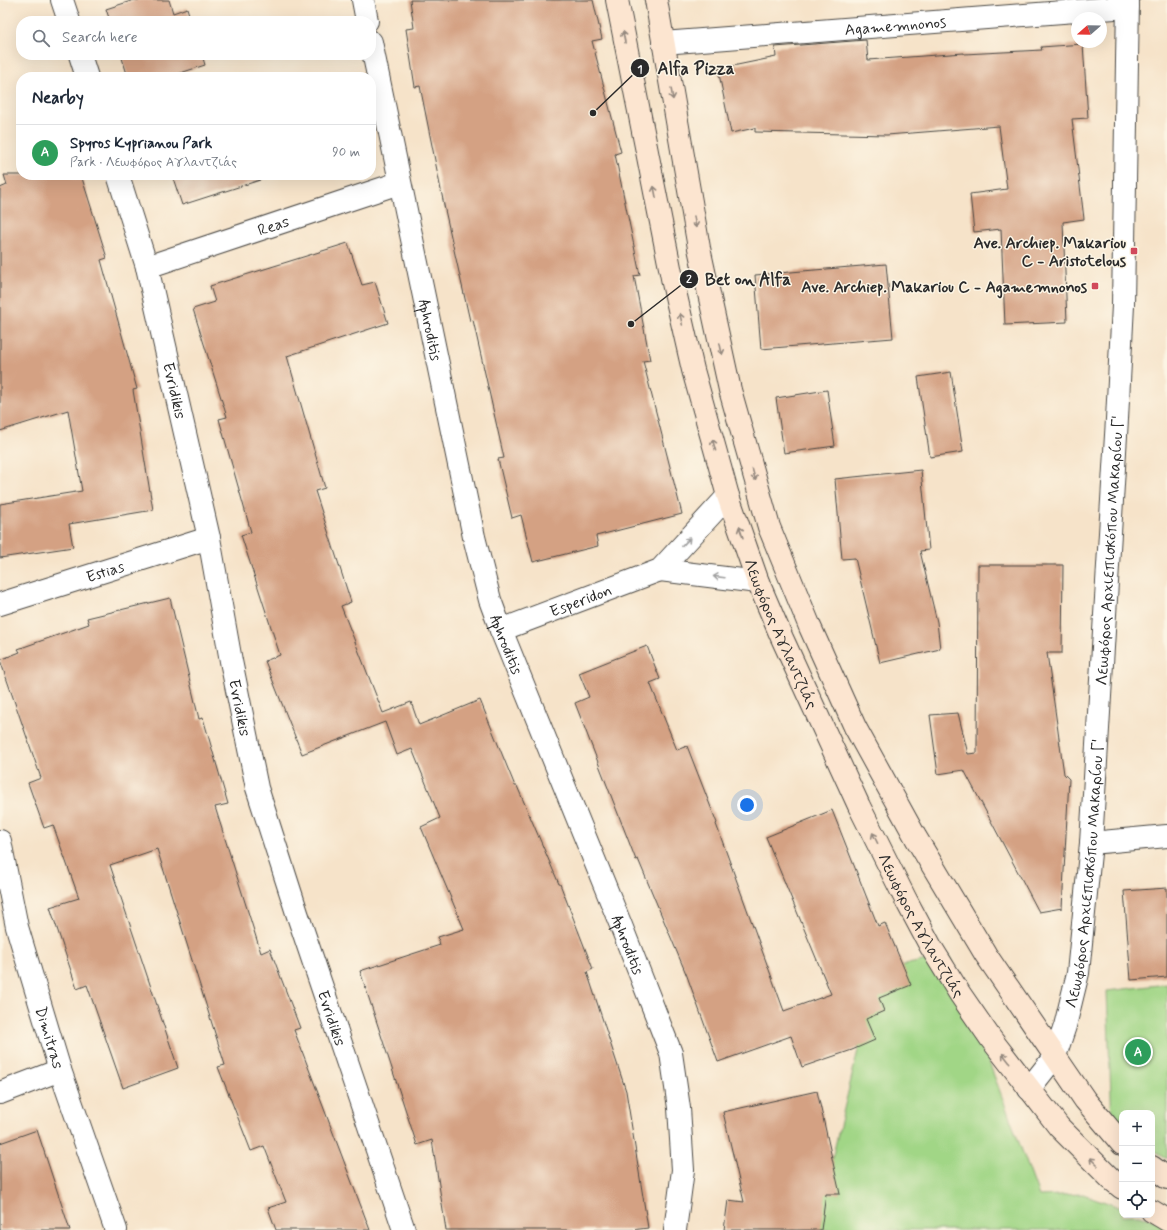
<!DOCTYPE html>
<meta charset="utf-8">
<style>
body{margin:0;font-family:Mynerve,sans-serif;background:#f6f6f7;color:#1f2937}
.controls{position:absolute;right:12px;bottom:12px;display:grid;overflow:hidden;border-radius:8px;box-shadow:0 4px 16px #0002}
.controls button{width:36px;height:36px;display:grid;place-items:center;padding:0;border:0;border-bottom:1px solid #e0e1e3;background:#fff;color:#1f2937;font:20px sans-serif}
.compass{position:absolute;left:1071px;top:12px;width:36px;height:36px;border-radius:50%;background:#fff;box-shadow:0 4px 16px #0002;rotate:250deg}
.you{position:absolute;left:747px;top:805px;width:14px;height:14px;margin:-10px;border:3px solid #fff;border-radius:50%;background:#1a73e8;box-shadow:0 0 0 6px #1a73e833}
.badge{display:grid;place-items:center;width:26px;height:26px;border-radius:50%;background:#d93025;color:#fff;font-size:13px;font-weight:700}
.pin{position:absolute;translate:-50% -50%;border:2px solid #fff;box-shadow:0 1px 4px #0006}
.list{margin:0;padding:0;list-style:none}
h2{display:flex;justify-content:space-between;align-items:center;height:52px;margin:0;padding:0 16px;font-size:17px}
h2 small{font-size:13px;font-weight:400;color:#747a83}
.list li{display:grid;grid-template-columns:26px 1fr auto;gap:12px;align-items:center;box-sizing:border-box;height:56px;padding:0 16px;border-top:1px solid #e0e1e3}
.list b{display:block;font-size:15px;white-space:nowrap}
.list p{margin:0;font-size:13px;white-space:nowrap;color:#747a83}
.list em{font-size:13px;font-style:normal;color:#747a83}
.icon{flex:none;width:22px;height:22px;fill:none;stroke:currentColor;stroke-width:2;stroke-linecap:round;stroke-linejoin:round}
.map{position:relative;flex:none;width:1167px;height:1230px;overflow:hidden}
.search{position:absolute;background:#fff;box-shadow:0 4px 16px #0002;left:16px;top:16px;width:360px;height:44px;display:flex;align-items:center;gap:10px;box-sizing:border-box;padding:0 14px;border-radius:16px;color:#747a83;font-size:15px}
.panel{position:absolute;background:#fff;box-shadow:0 4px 16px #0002;left:16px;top:72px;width:360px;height:108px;border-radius:16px}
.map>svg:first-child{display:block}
.green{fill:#a1d686;stroke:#668058}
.building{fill:#d4a183}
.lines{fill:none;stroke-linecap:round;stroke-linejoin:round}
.minor-casing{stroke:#494743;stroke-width:24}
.secondary-casing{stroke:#494743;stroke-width:24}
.minor{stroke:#fff;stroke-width:22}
.secondary{stroke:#fce5d0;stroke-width:22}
.oneway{stroke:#94887e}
.oneway2{stroke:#a0a0a0}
.poi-dot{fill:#d1495b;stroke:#fcf5e5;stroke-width:1.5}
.labels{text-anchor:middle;stroke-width:3;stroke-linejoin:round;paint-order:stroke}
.street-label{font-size:16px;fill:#2b2b2b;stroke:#fcf5e5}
.poi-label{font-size:16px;font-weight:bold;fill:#2b2b2b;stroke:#fcf5e5;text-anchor:end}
.leader{fill:none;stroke:#2b2b2b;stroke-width:1.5}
.callout-dot{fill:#2b2b2b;stroke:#fcf5e5;stroke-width:1.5}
.mark-label{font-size:12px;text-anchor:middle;font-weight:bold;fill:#fff}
.callout-label{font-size:17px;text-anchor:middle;font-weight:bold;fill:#2b2b2b;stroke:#fcf5e5;stroke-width:3;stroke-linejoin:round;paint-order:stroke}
</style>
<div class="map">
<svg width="1167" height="1230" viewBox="0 0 1167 1230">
<rect width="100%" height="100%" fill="#fcf5e5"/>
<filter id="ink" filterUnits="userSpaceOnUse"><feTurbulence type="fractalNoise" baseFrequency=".025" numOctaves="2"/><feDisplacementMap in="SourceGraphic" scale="8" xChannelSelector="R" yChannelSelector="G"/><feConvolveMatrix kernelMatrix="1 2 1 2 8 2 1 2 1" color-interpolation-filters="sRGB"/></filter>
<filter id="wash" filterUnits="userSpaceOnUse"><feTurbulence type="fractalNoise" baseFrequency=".012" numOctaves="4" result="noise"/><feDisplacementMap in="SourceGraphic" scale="16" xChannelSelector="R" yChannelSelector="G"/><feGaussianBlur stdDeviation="0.9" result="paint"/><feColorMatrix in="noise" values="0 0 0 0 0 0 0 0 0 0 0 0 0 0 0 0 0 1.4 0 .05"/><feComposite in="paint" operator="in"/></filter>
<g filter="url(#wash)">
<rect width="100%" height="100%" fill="#f6e3c9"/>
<g class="green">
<path d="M949,955L1039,1196L1083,1194L1122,1208V1215H1140L1167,1225V1230H815L877,971Z"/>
<path d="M1167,984V1159L1152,1149V1113H1122V1129L1112,1122L1107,991Z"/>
</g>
<g id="blocks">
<g class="building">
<path d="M134,0H169L173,13L187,8L191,21H110L106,9Z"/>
<path d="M410,0H593L602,39L592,41L621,152L615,154L640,275L634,276L650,360L643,361L682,514L596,536L598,546L533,562L521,515L512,518L498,459L504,458L473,320L470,321L445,210L420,86L415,87L406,29L414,28Z"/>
<path d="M866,40L868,60L964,53V54L1042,50L1041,47L1083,44L1088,118L1072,119L1084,219L1063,222L1067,322L1005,325L1001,229L974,232L970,194L1007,189L999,126L887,135L755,132V128L731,133L718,69L776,57L775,47Z"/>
<path d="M121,55H202L205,65L168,77H128Z"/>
<path d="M4,175H81L107,258L101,260L137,389L133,390L153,510L69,524L73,547L0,558V504L82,491L68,410L0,431V188L7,185Z"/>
<path d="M172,175H259L260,180L182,205Z"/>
<path d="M348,243L362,285L375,282L388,323L287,356L325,488L315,491L351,602L341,606L383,713L411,702L419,725L480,700L515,786H517L559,884H560L593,969L587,972L626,1091L648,1228L632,1230H446L432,1140L417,1145L360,971L440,945L438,937L464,929L421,827L440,818L412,749L397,755L385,722L302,754L265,661L280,655L241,535L251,532L219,419L227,417L193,309L215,302L210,286Z"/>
<path d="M886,264L893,338L761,349L755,275Z"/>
<path d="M951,372L963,452L930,457L918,377Z"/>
<path d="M827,390L835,446L784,453L776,398Z"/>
<path d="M921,470L929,550L920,551L937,622L940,649L880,663L855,558L842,559L835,479Z"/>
<path d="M978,565H1063L1062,653H1047L1064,774L1069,779L1062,908L1039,912L964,770L938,774L930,715L958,713L968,754L977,753Z"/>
<path d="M170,598L199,719L203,718L228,804L215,807L261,953L270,949L300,1028L294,1030L370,1230H276L268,1208L286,1202L264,1146L251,1151L218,1067L225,1065L157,849L110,865L178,1068L123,1088L87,985L77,989L50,907L79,898L53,825L44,828L28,783L41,778L0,660L20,652L18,649L89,624L87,618Z"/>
<path d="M647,646L660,679L650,683L677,750L687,746L717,823L716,824L784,1011L831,994L766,837L832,810L878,926L885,923L911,985L879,998L884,1011L866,1019L875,1040L852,1050L802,1067L791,1036L718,1062L687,976L638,859L636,860L575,703L589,697L579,673Z"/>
<path d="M1167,888V977L1131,980L1124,891Z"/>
<path d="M817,1091L840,1194H826L821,1230H724L728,1200L744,1202L723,1112Z"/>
<path d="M37,1130L70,1230H0V1143Z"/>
</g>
</g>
</g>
<g filter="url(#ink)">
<use href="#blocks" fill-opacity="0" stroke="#494743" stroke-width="1"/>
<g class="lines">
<g class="minor-casing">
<g id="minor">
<path d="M62,0L69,21"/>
<path d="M363,0L367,21"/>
<path id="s1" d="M371,42L474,537L490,600L501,630L620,923L671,1053L679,1108L683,1170L675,1230"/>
<path id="s2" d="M663,43L1128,7"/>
<path d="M80,55L87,77"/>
<path id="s3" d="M118,175L147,267L209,538L231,661L257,788L297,913L404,1230"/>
<path id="s4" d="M147,267L399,183"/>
<path d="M660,570L758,582"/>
<path id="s5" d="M0,604L209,538"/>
<path id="s6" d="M501,630L660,570L728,496"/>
<path id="s7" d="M0,841L17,927L35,987L60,1070L116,1230"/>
<path d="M1091,843L1167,836"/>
<path id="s8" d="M1029,1089L1055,1056L1065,1026L1078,973L1091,843L1117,419L1123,305L1128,0"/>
<path d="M0,1093L60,1070"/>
</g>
</g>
<g class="secondary-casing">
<g id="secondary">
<path id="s9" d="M617,0L673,283L693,370L728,496L758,582L782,638L859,806L906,900L931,947L960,994L991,1039L1059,1127L1111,1179L1122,1188"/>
<path d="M656,0L699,248L730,390L769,527L810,627L855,727L916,838L986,955L1085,1100L1122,1144"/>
<path d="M1152,1167L1167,1178"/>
<path d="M1152,1211L1167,1220"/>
</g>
</g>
<use href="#minor" class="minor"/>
<use href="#secondary" class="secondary"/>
</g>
<defs><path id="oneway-shaft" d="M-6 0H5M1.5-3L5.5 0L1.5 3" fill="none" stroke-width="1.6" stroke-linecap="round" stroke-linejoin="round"/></defs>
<g class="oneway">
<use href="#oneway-shaft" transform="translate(624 37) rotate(-101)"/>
<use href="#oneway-shaft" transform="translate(672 94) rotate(80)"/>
<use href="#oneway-shaft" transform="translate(655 192) rotate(-101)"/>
<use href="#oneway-shaft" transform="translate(695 222) rotate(80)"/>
<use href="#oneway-shaft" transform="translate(681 319) rotate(-103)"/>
<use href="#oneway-shaft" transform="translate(721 349) rotate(78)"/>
<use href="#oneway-shaft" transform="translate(714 445) rotate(-105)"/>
<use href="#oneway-shaft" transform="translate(754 475) rotate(74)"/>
<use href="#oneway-shaft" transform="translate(741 532) rotate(-109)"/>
<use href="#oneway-shaft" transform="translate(875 838) rotate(-116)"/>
<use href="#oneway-shaft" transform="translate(1006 1058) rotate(-128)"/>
<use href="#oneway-shaft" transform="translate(1094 1162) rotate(-135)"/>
</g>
<g class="oneway2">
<use href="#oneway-shaft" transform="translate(686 542) rotate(-47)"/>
<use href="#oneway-shaft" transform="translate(719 577) rotate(-173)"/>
</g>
</g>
<g class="poi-dot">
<rect x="1130" y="247" width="8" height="8" rx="2"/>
<rect x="1091" y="282" width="8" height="8" rx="2"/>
</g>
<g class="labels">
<g class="street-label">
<text dy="6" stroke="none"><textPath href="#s2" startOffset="233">Agamemnonos</textPath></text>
<text dy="6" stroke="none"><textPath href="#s4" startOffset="133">Reas</textPath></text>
<text dy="6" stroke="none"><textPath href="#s1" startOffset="294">Aphroditis</textPath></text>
<text dy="6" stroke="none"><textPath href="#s3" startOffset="223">Evridikis</textPath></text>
<text dy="6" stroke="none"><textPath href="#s8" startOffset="552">Λεωφόρος Αρχιεπισκόπου Μακαρίου Γ'</textPath></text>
<text dy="6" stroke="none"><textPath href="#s5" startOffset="110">Estias</textPath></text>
<text dy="6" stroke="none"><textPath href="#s6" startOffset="85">Esperidon</textPath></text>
<text dy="6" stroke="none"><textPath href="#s9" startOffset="656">Λεωφόρος Αγλαντζιάς</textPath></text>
<text dy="6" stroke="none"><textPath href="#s1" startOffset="618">Aphroditis</textPath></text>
<text dy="6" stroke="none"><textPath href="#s3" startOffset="547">Evridikis</textPath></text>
<text dy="6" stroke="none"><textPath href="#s8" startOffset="228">Λεωφόρος Αρχιεπισκόπου Μακαρίου Γ'</textPath></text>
<text dy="6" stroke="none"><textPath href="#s9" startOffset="980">Λεωφόρος Αγλαντζιάς</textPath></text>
<text dy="6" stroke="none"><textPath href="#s1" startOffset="942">Aphroditis</textPath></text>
<text dy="6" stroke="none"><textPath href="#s3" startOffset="871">Evridikis</textPath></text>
<text dy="6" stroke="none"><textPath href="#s7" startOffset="203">Dimitras</textPath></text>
</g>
<g class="poi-label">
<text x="1126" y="248">Ave. Archiep. Makariou<tspan x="1126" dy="18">C - Aristotelous</tspan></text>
<text x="1087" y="292">Ave. Archiep. Makariou C - Agamemnonos</text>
</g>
</g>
<path class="leader" d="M593 113L640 68M631 324L689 279"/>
<g class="callout-dot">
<circle cx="593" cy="113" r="4"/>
<circle cx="631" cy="324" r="4"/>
<circle cx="640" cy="68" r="10"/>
<circle cx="689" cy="279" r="10"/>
</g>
<g class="mark-label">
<text x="640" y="73">1</text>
<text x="689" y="283">2</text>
</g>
<g class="callout-label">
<text x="696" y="74">Alfa Pizza</text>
<text x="748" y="285">Bet on Alfa</text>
</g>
</svg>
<div class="controls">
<button>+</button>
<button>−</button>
<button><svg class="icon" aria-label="locate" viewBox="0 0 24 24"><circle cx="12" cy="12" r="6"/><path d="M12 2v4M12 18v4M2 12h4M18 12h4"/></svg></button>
</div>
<svg class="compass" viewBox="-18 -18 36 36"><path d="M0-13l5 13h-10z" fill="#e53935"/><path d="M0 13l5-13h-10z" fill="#747a83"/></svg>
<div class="you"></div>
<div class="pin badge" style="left:1138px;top:1052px;background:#2e9e5b">A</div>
<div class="search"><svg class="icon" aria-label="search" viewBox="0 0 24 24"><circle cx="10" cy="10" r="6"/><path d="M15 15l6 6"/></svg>Search here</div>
<section class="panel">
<h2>Nearby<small></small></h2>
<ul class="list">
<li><span class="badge" style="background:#2e9e5b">A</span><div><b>Spyros Kyprianou Park</b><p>Park · Λεωφόρος Αγλαντζιάς</p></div><em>90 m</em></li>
</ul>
</section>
</div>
